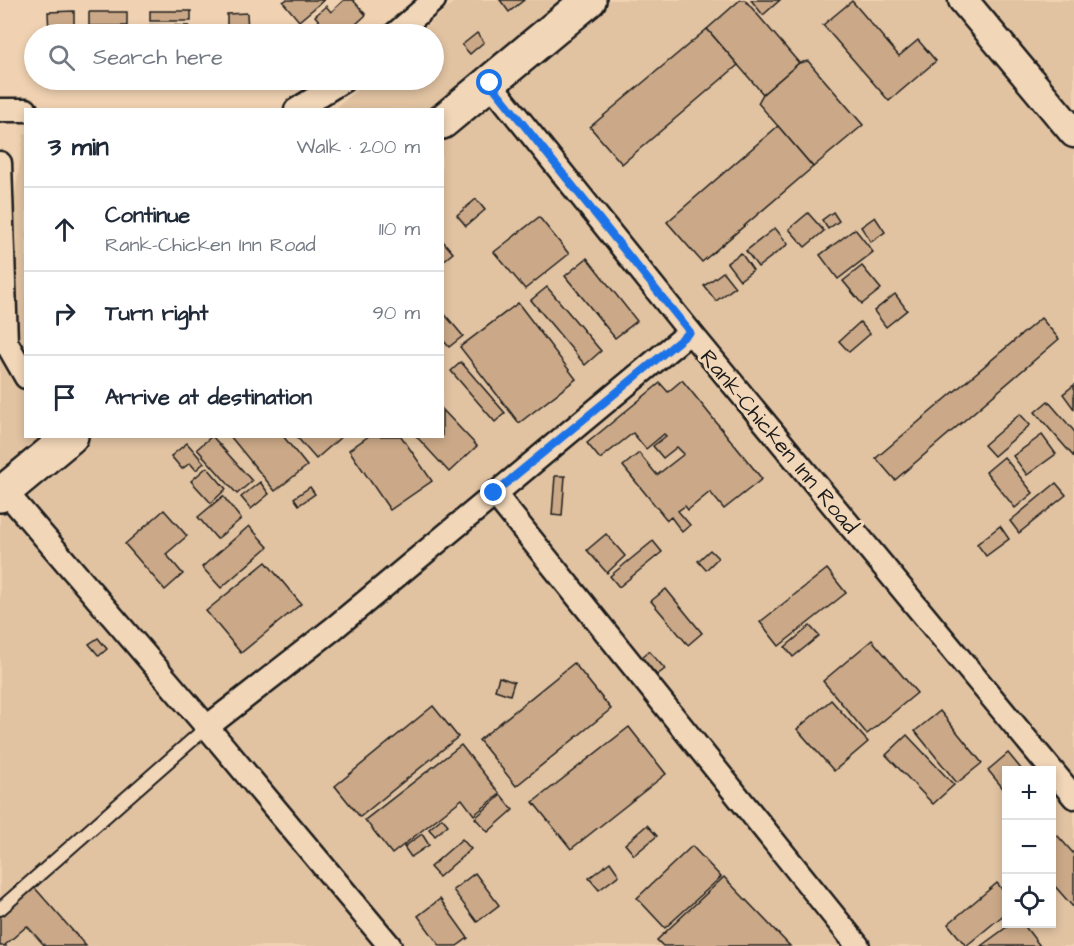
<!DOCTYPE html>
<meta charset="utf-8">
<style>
body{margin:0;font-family:"Architects Daughter",sans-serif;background:#f2f2f3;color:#1f2937}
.controls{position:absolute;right:18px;bottom:18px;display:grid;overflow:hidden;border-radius:0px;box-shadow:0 3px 9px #0003}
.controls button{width:54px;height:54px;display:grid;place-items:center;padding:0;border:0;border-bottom:2px solid #e0e1e3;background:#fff;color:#1f2937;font:30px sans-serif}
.stop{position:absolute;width:18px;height:18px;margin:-14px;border:4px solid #1a73e8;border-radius:50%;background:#fff}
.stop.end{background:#1a73e8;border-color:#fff;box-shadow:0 2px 6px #0008}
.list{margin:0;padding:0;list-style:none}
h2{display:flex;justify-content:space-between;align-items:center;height:78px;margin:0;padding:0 24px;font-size:26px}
h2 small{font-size:20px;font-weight:400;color:#747a83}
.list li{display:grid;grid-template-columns:39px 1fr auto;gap:18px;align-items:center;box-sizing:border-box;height:84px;padding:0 24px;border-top:2px solid #e0e1e3}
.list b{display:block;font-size:22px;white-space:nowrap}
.list p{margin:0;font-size:20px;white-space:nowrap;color:#747a83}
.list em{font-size:20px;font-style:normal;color:#747a83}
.icon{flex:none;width:33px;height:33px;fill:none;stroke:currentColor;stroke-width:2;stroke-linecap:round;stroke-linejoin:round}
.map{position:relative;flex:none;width:1074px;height:946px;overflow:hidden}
.search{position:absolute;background:#fff;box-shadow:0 3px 9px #0003;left:24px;top:24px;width:420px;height:66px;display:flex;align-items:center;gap:15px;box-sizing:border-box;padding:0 21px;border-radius:33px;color:#747a83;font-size:22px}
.panel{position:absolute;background:#fff;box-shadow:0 3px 9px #0003;left:24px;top:108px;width:420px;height:330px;border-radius:0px}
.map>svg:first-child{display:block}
.built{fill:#e1c3a2;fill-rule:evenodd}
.building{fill:#cba988;stroke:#1c1c1c;stroke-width:1.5}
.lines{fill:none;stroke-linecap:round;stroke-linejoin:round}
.service-casing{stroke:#1c1c1c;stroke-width:16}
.minor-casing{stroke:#1c1c1c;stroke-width:27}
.tertiary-casing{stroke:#1c1c1c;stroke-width:33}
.secondary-casing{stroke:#1c1c1c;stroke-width:38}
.service{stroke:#f1d6b8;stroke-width:12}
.minor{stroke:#f1d6b8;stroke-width:22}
.tertiary{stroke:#f1d6b8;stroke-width:28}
.secondary{stroke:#f1d6b8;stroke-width:33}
.route{stroke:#1a73e8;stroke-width:8}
.labels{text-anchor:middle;stroke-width:6;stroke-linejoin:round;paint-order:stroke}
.street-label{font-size:22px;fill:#1c1c1c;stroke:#f1d6b8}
</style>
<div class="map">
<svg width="1074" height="946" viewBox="0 0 1074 946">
<rect width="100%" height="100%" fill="#f0d2b2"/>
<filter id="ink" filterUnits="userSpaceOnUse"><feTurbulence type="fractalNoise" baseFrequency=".0167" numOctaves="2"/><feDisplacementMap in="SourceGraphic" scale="12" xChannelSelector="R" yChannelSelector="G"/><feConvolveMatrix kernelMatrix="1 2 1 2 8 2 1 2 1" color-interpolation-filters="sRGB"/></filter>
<g filter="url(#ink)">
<path class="built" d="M456,0H1074V946H0V298L24,134H26V436H442V110L335,109L368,80H434V34H418ZM1006,770H1052V924H1006Z"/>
<g class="building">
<path d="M286,0H324L299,21L283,2Z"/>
<path d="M344,0H353L366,15L345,34H325L316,25L320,22L315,16L326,6L331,12Z"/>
<path d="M500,0H524L509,12Z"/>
<path d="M740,0H745L799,63L763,94L707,29Z"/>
<path d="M751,0H780L763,15Z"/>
<path d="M852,1L899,56L918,40L936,61L889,101L823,25Z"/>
<path d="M74,11V34H49L48,12Z"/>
<rect x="150" y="11" width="41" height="10"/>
<rect x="89" y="12" width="38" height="14"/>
<path d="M247,13L248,32H227V14Z"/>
<path d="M264,23L286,24V34H264Z"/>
<path d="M150,25L189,26L188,34H150Z"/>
<path d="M707,29L738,65L622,164L590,127Z"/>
<path d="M477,33L484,42L470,54L462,45Z"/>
<path d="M808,61L863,125L813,167L758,103L763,94L799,63Z"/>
<path d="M51,80H71V86L52,87Z"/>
<path d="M778,126L813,167L702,262L667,222Z"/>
<path d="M476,199L485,210L466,226L457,215Z"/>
<path d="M833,212L839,221L828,229L822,220Z"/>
<path d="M808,213L824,231L805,247L789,229Z"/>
<path d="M539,217L569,254L525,289L494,252Z"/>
<path d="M875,217L885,232L871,242L861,227Z"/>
<path d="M775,228L788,244L758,267L746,251Z"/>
<path d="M855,229L873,252L838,279L820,255Z"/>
<path d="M442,240L453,253L442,262Z"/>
<path d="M741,253L753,270L740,280L727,263Z"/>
<path d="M587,258L637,321L615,338L565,276Z"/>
<path d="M862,266L881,289L862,304L843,281Z"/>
<path d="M723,272L735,287L716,301L704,286Z"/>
<path d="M547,287L601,351L585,365L531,300Z"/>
<path d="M895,294L907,310L886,327L874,311Z"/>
<path d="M518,303L576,379L519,423L460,347Z"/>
<path d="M442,311L463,336L449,347L442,339Z"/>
<path d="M1041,318L1059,339L895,480L876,458Z"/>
<path d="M860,322L870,334L849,352L839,341Z"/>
<path d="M461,362L505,413L495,422L451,371Z"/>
<path d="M682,380L762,479L724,509L710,492L688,510L685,506L678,511L690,525L682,532L671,517L667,520L623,466L639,453L657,475L684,454L677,447L663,458L653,446L666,436L664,434L646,449L633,433L600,459L587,443L660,383L668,392Z"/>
<path d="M1074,385V409L1063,394Z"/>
<path d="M1048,401L1074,431V457L1035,412Z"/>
<path d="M442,409L477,446L449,472L416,436H442Z"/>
<path d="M1020,414L1030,425L994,456L984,445Z"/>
<path d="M1042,435L1056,454L1027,475L1013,456Z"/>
<path d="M212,436L252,481L237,494L197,449Z"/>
<path d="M230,436H283L307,466L275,491Z"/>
<path d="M296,436H342L316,459Z"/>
<path d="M369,436H401L432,481L390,510L349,450Z"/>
<path d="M187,443L204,463L196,470L190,463L182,469L171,456Z"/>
<path d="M1004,457L1033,493L1015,508L986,472Z"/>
<path d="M207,467L226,489L211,503L191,481Z"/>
<path d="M555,476H565L562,516L552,515Z"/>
<path d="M260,482L269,494L251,509L241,497Z"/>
<path d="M1056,483L1066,495L1019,533L1010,521Z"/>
<path d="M310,487L315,494L299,505L294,498Z"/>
<path d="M223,496L241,519L217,539L198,517Z"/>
<path d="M164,510L187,536L166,554L183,574L165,590L125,544Z"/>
<path d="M249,526L268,547L221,588L202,567Z"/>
<path d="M1000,526L1009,539L986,556L977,544Z"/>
<path d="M606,534L625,556L607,573L587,550Z"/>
<path d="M653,541L662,552L619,587L610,576Z"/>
<path d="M710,550L718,558L706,570L698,561Z"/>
<path d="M266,562L301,604L241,653L206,611Z"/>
<path d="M827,569L846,593L779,646L760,622Z"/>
<path d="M666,589L702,633L688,645L651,601Z"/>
<path d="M810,626L819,636L793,657L785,647Z"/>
<path d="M98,638L107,649L99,656L89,644Z"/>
<path d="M872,640L917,693L867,734L823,681Z"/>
<path d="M649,651L665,669L657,675L641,658Z"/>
<path d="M574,663L611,709L516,786L479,740Z"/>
<path d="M499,677L514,682L510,695L495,690Z"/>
<path d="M831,700L868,742L834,771L797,729Z"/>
<path d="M433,706L458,737L360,817L335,786Z"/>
<path d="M940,711L982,763L957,783L915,731Z"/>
<path d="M629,727L666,774L571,849L533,802Z"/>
<path d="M907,735L954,785L933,804L886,755Z"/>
<path d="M461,745L500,794L474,815L462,799L392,854L365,820Z"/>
<path d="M1008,753L1022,770H1006V792L988,770Z"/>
<path d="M501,795L513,810L488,832L475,818Z"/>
<path d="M442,818L448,825L435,836L429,829Z"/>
<path d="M647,825L657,836L634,855L625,844Z"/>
<path d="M422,834L429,845L411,857L404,847Z"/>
<path d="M1057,835L1074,854V908L1052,883V840Z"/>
<path d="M462,839L471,849L439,877L430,867Z"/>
<path d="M692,846L721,877L665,928L637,898Z"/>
<path d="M610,862L619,875L599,890L589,878Z"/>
<path d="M475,873L499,905L477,922L453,890Z"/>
<path d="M724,877L790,946H663L657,940Z"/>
<path d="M997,883L1006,894V913L966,946L948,924Z"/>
<path d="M34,887L86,946H45L27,926L5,945L6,946H0V917Z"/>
<path d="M440,899L468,938L457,946H440L418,916Z"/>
<path d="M1011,924H1023L1040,946H981Z"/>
</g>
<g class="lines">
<g class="service-casing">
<path id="service" d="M0,909L207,727"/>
</g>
<g class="minor-casing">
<g id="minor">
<path d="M395,34L434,0"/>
<path d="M490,83L690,332L1074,797"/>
<path d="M0,110H26"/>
<path d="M296,110L344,80"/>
<path d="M0,163L6,342L26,377"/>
<path d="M5,491L207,727L390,946"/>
<path d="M494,493L858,946"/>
<path d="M207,727L334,628L690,332"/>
</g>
</g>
<g class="tertiary-casing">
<path id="tertiary" d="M963,0L1074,133"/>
</g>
<g class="secondary-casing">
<g id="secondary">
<path d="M442,122L589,0"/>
<path d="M0,495L71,436"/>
</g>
</g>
<use href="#service" class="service"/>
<use href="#minor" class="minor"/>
<use href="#tertiary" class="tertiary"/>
<use href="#secondary" class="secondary"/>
</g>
</g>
<g class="lines" filter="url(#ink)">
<path class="route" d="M490,83L690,332L494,493"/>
</g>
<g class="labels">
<g class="street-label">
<text transform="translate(780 441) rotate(50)" y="8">Rank-Chicken Inn Road</text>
</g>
</g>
</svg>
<div class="controls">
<button>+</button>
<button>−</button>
<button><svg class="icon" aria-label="locate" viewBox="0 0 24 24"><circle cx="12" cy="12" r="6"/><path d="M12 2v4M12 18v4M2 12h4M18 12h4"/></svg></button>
</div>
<div class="stop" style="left:490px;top:83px"></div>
<div class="stop end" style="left:494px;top:493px"></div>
<div class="search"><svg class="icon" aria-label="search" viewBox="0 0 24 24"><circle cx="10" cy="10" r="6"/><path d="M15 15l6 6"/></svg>Search here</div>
<section class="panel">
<h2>3 min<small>Walk · 200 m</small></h2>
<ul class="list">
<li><svg class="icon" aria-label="ahead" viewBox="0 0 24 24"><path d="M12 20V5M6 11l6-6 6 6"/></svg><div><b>Continue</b><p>Rank-Chicken Inn Road</p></div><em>110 m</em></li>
<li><svg class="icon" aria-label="right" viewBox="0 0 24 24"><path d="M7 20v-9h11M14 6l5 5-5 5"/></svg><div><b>Turn right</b></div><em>90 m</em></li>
<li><svg class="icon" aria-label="arrive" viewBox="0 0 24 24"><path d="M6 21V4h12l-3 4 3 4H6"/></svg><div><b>Arrive at destination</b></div></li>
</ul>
</section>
</div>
